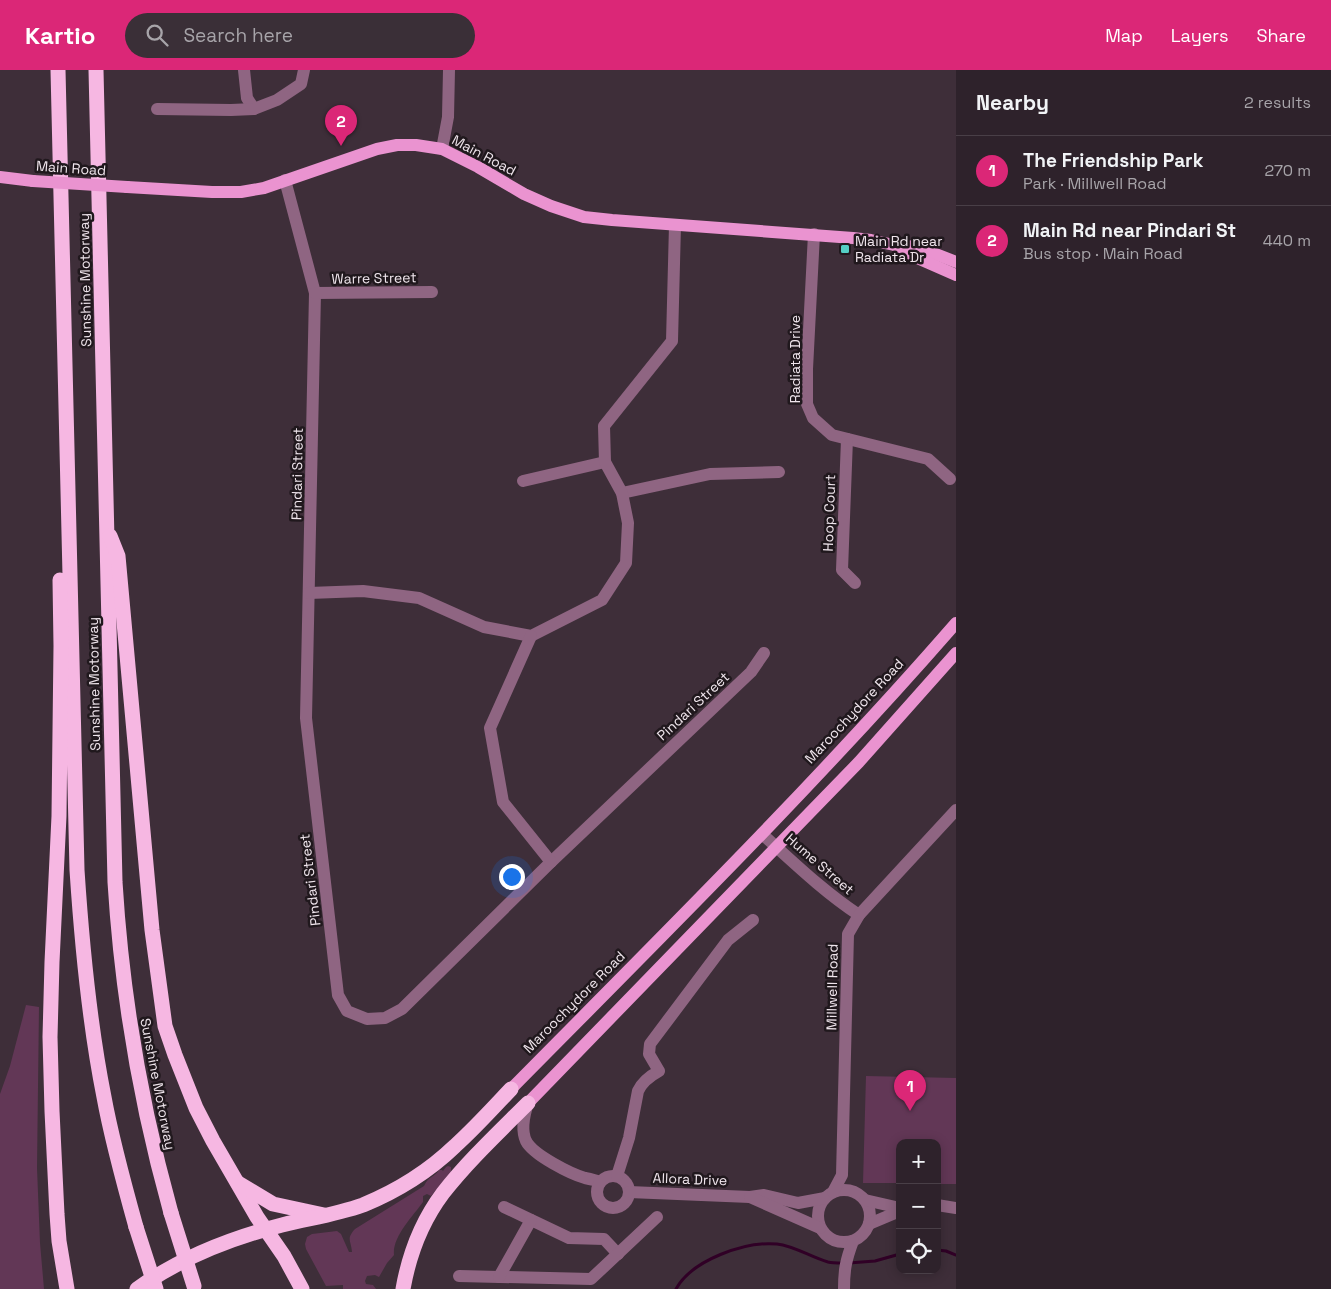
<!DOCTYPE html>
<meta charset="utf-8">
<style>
body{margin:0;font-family:"Space Grotesk",sans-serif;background:#3a2f37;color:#f1f3f6}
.controls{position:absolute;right:15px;bottom:15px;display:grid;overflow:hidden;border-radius:10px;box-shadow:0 2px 12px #0003}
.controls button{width:45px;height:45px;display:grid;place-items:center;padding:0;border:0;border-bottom:1px solid #493f47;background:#2e222b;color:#f1f3f6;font:25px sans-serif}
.you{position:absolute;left:511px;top:806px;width:18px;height:18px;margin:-12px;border:4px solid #fff;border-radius:50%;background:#1a73e8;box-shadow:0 0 0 8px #1a73e833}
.badge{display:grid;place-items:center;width:32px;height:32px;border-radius:50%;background:#db2777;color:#fff;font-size:16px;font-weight:700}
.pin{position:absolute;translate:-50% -41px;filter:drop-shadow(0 1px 2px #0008)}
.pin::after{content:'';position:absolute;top:26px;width:18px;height:15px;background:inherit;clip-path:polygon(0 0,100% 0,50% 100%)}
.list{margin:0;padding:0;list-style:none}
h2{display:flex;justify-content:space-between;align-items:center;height:65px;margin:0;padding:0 20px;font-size:21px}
h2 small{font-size:16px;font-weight:400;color:#a7a4a9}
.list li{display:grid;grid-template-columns:32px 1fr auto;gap:15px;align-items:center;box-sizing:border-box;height:70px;padding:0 20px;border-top:1px solid #493f47}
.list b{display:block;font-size:19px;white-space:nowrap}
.list p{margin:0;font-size:16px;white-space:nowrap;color:#a7a4a9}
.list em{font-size:16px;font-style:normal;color:#a7a4a9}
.icon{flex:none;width:28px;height:28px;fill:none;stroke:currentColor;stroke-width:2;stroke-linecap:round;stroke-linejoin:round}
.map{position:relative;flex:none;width:956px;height:1219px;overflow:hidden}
header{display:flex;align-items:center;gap:30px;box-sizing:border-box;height:70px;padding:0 25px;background:#db2777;color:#fff}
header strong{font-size:24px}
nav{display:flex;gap:28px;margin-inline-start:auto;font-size:18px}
.search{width:350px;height:45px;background:#3a2f37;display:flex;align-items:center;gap:12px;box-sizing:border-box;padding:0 18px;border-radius:28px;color:#a7a4a9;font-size:19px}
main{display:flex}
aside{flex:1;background:#2e222b}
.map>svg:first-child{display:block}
.green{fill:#623756}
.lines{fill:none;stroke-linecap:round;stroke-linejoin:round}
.stream{stroke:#300026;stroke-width:3}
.minor{stroke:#8f6582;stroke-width:12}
.major{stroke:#ea93d0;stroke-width:12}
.highway{stroke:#f6b7e2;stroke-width:15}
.major-bridge{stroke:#ea93d0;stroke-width:12}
.highway-bridge{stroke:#f6b7e2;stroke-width:15}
.poi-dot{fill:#55cec5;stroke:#20181d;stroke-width:2}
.labels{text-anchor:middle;stroke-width:5;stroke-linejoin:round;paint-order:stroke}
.street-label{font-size:14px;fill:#efe5ec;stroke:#20181d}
.poi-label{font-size:14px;fill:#efe5ec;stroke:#20181d;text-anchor:start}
</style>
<header>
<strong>Kartio</strong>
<div class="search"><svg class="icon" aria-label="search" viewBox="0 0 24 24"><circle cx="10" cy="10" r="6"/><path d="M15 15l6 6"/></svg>Search here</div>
<nav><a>Map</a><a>Layers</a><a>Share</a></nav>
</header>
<main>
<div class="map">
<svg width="956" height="1219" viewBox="0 0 956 1219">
<rect width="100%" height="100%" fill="#3e2e39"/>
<g class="green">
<path d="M26,935L39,937L37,1098L40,1173L44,1219H0V1024L10,996Z"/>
<path d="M866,1006L956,1008V1114H937V1073H900V1113H863Z"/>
<path d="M448,1096L451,1097V1102L431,1126L427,1124L423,1126V1132C413,1146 392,1167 394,1185L387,1193L379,1207L375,1205L367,1206L365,1211L366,1214L373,1215L376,1219H343V1215L326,1216L306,1179L305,1174L307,1167L312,1164L337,1161L341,1164L349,1182H352C351,1170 346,1169 355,1159L424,1116C429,1105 434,1108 439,1100H442L443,1101L446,1097Z"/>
</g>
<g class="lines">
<g class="stream">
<path d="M937,1180L946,1181L956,1185"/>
<path d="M849,1193L875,1191L900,1184"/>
<path d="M676,1219C692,1190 745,1171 777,1174C795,1176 810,1187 828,1192C832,1193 838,1193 843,1193"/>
</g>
<g class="minor">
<path d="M244,0L247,28L254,39"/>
<path d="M157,39L231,40L254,39L277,30L301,14L304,0"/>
<path d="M442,79L448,47L449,0"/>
<path d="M285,110L315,223L306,648L338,925L347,941L367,949L385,948L402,939L551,792L751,602L764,583"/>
<path d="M814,164L807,299V334L813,348L832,365L928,389L950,409"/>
<path d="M315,223L432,222"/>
<path d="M847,369L842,500L855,513"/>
<path d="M523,411L605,392"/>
<path d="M622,423L710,404L779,402"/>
<path d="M309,523L363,521L419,528L484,557L531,566L602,530L626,493L628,453L622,423L605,392L604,356L672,271L675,155"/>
<path d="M531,566L490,658L503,732L551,792"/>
<path d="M762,764C793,792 824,822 859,845"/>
<path d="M528,1033C524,1045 521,1060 526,1071C533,1085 571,1104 585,1108C590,1109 595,1110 600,1112"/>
<circle cx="613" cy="1122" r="16"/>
<path d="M617,1106L629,1068L638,1021C642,1012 650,1006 659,1001L649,984L650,974L728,870L753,850"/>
<circle cx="844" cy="1146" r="26"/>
<path d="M629,1122L750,1127L764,1125L798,1133L825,1128"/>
<path d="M833,1122L842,1105L848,864L859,845L956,740"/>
<path d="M750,1127L820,1158"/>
<path d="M865,1130L900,1138"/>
<path d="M937,1135L956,1138"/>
<path d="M504,1137L569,1168L604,1169L618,1184"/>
<path d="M869,1154L900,1141"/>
<path d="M459,1206L591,1209L657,1147"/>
<path d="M499,1207L531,1150"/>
<path d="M844,1219C844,1199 846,1190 853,1171"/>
</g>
<g class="major">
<path d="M0,107L33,111"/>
<path d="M127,117L212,122H241L264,118L377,79L397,75H416L442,79L478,97L524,124L551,136L584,147L612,150L853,168L871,170L894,175L918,177L956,192"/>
<path d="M898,178L915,187L956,205"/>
<path d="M511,1019C662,866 815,715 956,553"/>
<path d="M528,1033L859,692L956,583"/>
</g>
<g class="highway">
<path d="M58,0L77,800C82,876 89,952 104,1027C112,1071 124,1114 136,1157"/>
<path d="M96,0L115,812C122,927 140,1032 171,1143"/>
<path d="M110,466L118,486L152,860L165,956L175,985L196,1038L213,1071L257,1147L284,1186L302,1219"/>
<path d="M60,510L61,576L59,746L52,892L50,967L52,1041L57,1144L59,1171L67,1219"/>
<path d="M238,1113L273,1134L324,1145"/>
<path d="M137,1219C180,1188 231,1168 282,1155C310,1148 335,1145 363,1135C397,1121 429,1101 455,1076C475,1058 493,1038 511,1019"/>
<path d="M403,1219C409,1185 422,1151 443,1123C468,1091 499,1062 528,1033"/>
</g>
<path class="major-bridge" d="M33,111L127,117"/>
<g class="highway-bridge">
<path d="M171,1143L194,1216"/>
<path d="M136,1157L156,1219"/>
</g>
</g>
<rect class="poi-dot" x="840" y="174" width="10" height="10" rx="2.5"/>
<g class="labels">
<g class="street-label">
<text transform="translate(484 85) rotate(28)" y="5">Main Road</text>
<text transform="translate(71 98) rotate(4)" y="5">Main Road</text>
<text transform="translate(374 208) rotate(-1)" y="5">Warre Street</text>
<text transform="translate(85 210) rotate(-91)" y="5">Sunshine Motorway</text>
<text transform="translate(795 289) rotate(-90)" y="5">Radiata Drive</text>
<text transform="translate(297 404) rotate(-89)" y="5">Pindari Street</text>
<text transform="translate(829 443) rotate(-88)" y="5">Hoop Court</text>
<text transform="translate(94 614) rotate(-91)" y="5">Sunshine Motorway</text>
<text transform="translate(693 636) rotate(-43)" y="5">Pindari Street</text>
<text transform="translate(854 641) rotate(-47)" y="5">Maroochydore Road</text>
<text transform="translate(820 794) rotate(41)" y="5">Hume Street</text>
<text transform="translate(310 810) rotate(-97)" y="5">Pindari Street</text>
<text transform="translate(832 917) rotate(-89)" y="5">Millwell Road</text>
<text transform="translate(574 932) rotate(-45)" y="5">Maroochydore Road</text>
<text transform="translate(158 1014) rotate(79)" y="5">Sunshine Motorway</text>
<text transform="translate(690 1109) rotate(2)" y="5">Allora Drive</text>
</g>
<g class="poi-label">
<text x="855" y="176">Main Rd near<tspan x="855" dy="16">Radiata Dr</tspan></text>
</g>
</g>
</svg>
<div class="controls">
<button>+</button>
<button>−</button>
<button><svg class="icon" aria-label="locate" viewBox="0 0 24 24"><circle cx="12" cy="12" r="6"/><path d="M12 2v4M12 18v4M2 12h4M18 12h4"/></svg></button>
</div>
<div class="you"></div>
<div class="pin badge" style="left:910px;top:1041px">1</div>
<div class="pin badge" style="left:341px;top:76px">2</div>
</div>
<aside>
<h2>Nearby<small>2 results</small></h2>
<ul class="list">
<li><span class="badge">1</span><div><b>The Friendship Park</b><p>Park · Millwell Road</p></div><em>270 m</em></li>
<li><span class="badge">2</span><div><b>Main Rd near Pindari St</b><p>Bus stop · Main Road</p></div><em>440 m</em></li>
</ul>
</aside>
</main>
